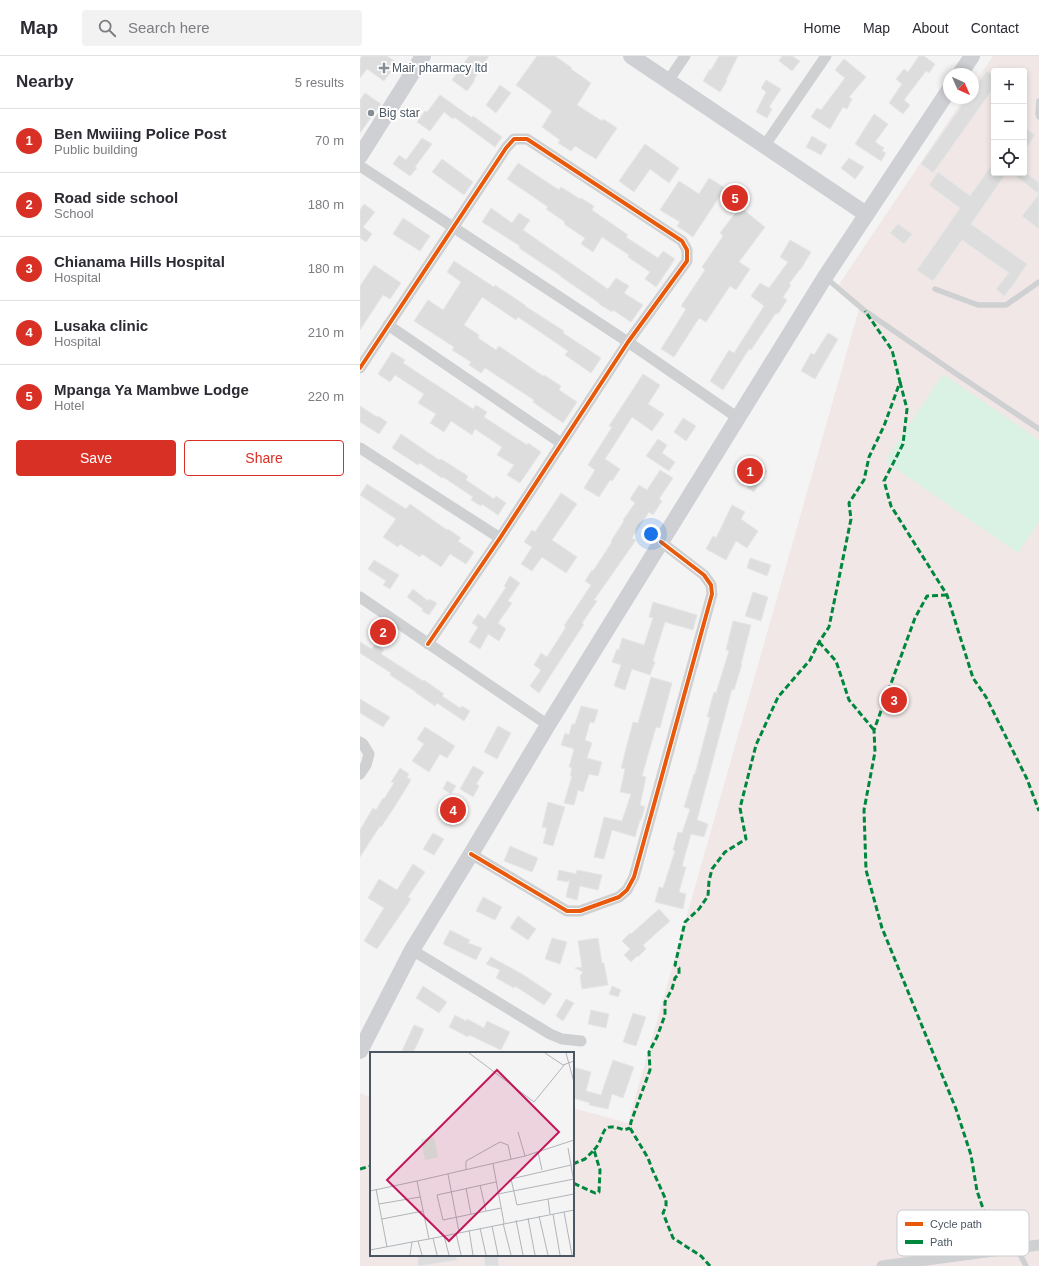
<!DOCTYPE html>
<meta charset="utf-8">
<style>
body{margin:0;font-family:Helvetica,sans-serif;background:#f2f2f3;color:#2b2b33}
.controls{position:absolute;right:12px;top:12px;display:grid;overflow:hidden;border-radius:4px;box-shadow:0 2px 6px #0003}
.controls button{width:36px;height:36px;display:grid;place-items:center;padding:0;border:0;border-bottom:1px solid #e1e1e2;background:#fff;color:#2b2b33;font:20px sans-serif}
.compass{position:absolute;left:583px;top:12px;width:36px;height:36px;border-radius:50%;background:#fff;box-shadow:0 2px 6px #0003;rotate:135deg}
.you{position:absolute;left:291px;top:478px;width:14px;height:14px;margin:-10px;border:3px solid #fff;border-radius:50%;background:#1a73e8;box-shadow:0 0 0 6px #1a73e833}
.badge{display:grid;place-items:center;width:26px;height:26px;border-radius:50%;background:#d93025;color:#fff;font-size:13px;font-weight:700}
.pin{position:absolute;translate:-50% -50%;border:2px solid #fff;box-shadow:0 1px 4px #0006}
.list{margin:0;padding:0;list-style:none}
h2{display:flex;justify-content:space-between;align-items:center;height:52px;margin:0;padding:0 16px;font-size:17px}
h2 small{font-size:13px;font-weight:400;color:#7c7c81}
.list li{display:grid;grid-template-columns:26px 1fr auto;gap:12px;align-items:center;box-sizing:border-box;height:64px;padding:0 16px;border-top:1px solid #e1e1e2}
.list b{display:block;font-size:15px;white-space:nowrap}
.list p{margin:0;font-size:13px;white-space:nowrap;color:#7c7c81}
.list em{font-size:13px;font-style:normal;color:#7c7c81}
.actions{display:flex;gap:8px;padding:12px 16px}
.actions a{flex:1;padding:9px 0;border:1px solid #d93025;border-radius:4px;text-align:center;font-size:14px;color:#d93025}
.actions .main{background:#d93025;color:#fff}
.icon{flex:none;width:22px;height:22px;fill:none;stroke:currentColor;stroke-width:2;stroke-linecap:round;stroke-linejoin:round}
.map{position:relative;flex:none;width:679px;height:1210px;overflow:hidden}
header{display:flex;align-items:center;gap:24px;box-sizing:border-box;height:56px;padding:0 20px;background:#fff;border-bottom:1px solid #e1e1e2}
header strong{font-size:19px}
nav{display:flex;gap:22px;margin-inline-start:auto;font-size:14px}
.search{width:280px;height:36px;background:#f2f2f3;display:flex;align-items:center;gap:10px;box-sizing:border-box;padding:0 14px;border-radius:4px;color:#7c7c81;font-size:15px}
main{display:flex}
aside{flex:1;background:#fff}
.map>svg:first-child{display:block}
.medical{fill:#f1e7e6;fill-rule:evenodd}
.green{fill:#d9f2e3}
.building{fill:#ddddde;stroke:#e5e6e7}
.lines{fill:none;stroke-linecap:round;stroke-linejoin:round}
.lane{stroke:#ced0d2;stroke-width:5.5}
.street{stroke:#ced0d2;stroke-width:11}
.secondary{stroke:#ced0d4;stroke-width:16}
.quiet{stroke:#00873e;stroke-width:3;stroke-dasharray:6 3;stroke-linecap:butt}
.cycleway-casing{stroke:#fff;stroke-width:6}
.cycleway{stroke:#e8590c;stroke-width:4}
.poi-dot{fill:#868d94;stroke:#fff;stroke-width:1.5}
.labels{text-anchor:middle;stroke-width:4;stroke-linejoin:round;paint-order:stroke}
.poi-label{font-size:12px;fill:#4a5661;stroke:#fff;text-anchor:start}
.inset-road{fill:none;stroke:#b0b5b9;stroke-width:1}
.view{fill:#c2185b;fill-opacity:0.15;stroke:#c2185b;stroke-width:2}
.inset-edge{fill:none;stroke:#4a5661;stroke-width:2}
.key{fill:#fff;stroke:#c9ccd0;stroke-width:1}
.key-label{font-size:11px;fill:#4a5661}
</style>
<header>
<strong>Map</strong>
<div class="search"><svg class="icon" aria-label="search" viewBox="0 0 24 24"><circle cx="10" cy="10" r="6"/><path d="M15 15l6 6"/></svg>Search here</div>
<nav><a>Home</a><a>Map</a><a>About</a><a>Contact</a></nav>
</header>
<main>
<aside>
<h2>Nearby<small>5 results</small></h2>
<ul class="list">
<li><span class="badge">1</span><div><b>Ben Mwiiing Police Post</b><p>Public building</p></div><em>70 m</em></li>
<li><span class="badge">2</span><div><b>Road side school</b><p>School</p></div><em>180 m</em></li>
<li><span class="badge">3</span><div><b>Chianama Hills Hospital</b><p>Hospital</p></div><em>180 m</em></li>
<li><span class="badge">4</span><div><b>Lusaka clinic</b><p>Hospital</p></div><em>210 m</em></li>
<li><span class="badge">5</span><div><b>Mpanga Ya Mambwe Lodge</b><p>Hotel</p></div><em>220 m</em></li>
</ul>
<div class="actions"><a class="main">Save</a><a>Share</a></div>
</aside>
<div class="map">
<svg width="679" height="1210" viewBox="0 0 679 1210">
<rect width="100%" height="100%" fill="#f4f4f4"/>
<path class="medical" d="M633,0H679V1210H0V1037L11,1041V1199H213V1052L268,1067L499,253L478,230L604,42H613V29ZM634,15H664V117H634Z"/>
<path class="green" d="M583,318L679,384V466L658,497L525,405Z"/>
<g class="building">
<path d="M2,0H27L37,7L24,25L7,13L0,22V3Z"/>
<path d="M109,0H129L114,23L115,24L107,35L92,24Z"/>
<path d="M177,0H195L212,12L211,13L231,27L217,49L242,65L243,63L257,72L236,103L215,90L211,95L198,87L200,84L182,71L192,55L156,29Z"/>
<path d="M359,0H378L366,24L367,25L360,36L343,25L350,13L351,14Z"/>
<path d="M422,0H432L440,5L432,15L419,5Z"/>
<path d="M559,0H564L575,8L569,17L566,15L544,44L550,49L543,58L529,47L542,28L536,23L544,13L548,16Z"/>
<path d="M484,3L506,21L489,41L492,43L487,53L483,51L470,73L451,61L457,52L461,54L485,22L475,14Z"/>
<path d="M627,15L634,20V31L573,117L561,108L607,42H613V34Z"/>
<path d="M406,24L421,33L409,51L412,53L407,62L396,56L406,36L401,32Z"/>
<path d="M140,29L151,37L136,57L126,49Z"/>
<path d="M5,37L21,48L0,77V44Z"/>
<path d="M80,39L112,62L113,60L142,81L135,91L94,61L93,63L84,56L70,75L57,66L65,55L67,56Z"/>
<path d="M514,58L528,68L515,86L524,92L522,95L526,97L521,105L495,88Z"/>
<path d="M664,71L675,79L664,95Z"/>
<path d="M452,80L467,89L461,99L446,91Z"/>
<path d="M62,82L72,88L55,111L57,112L50,120L33,108L39,99L46,104Z"/>
<path d="M285,88L319,112L309,127L290,113L274,136L259,125Z"/>
<path d="M489,102L504,111L495,123L481,112Z"/>
<path d="M82,103L113,126L104,139L72,116Z"/>
<path d="M634,106V117H646L611,168L667,208L653,229L644,240L636,233L649,217L602,184L573,225L557,214L600,152L569,129L578,116L610,140Z"/>
<path d="M158,107L199,134L201,131L220,143L221,142L234,150L232,154L268,179L266,181L298,202L303,195L315,203L296,231L285,223L290,216L268,201L269,199L242,181L233,196L221,188L225,182L204,168L205,166L186,153L188,151L147,123Z"/>
<path d="M652,117H666L679,127V138Z"/>
<path d="M349,122L365,132L333,181L317,170L320,166L300,154L319,125L339,138Z"/>
<path d="M679,138V173L662,160Z"/>
<path d="M4,148L15,156L3,171L12,178L6,186L0,182V154Z"/>
<path d="M380,151L405,171L379,206L390,213L376,234L370,230L346,266L339,262L314,301L301,293L326,253L321,250L345,214L342,211L363,180L360,177Z"/>
<path d="M131,152L152,167L159,157L170,164L163,174L248,233L256,222L269,230L264,237L283,249L271,266L253,254L252,256L239,248V247L200,220H201L159,192L160,190L122,166Z"/>
<path d="M43,162L70,180L60,195L33,178Z"/>
<path d="M538,168L552,178L544,188L530,177Z"/>
<path d="M430,184L451,196L441,213H440L429,228L431,229L423,241L427,244L418,258L416,257L391,294L389,293L363,334L350,325L369,294L374,297L404,250L391,240L400,227L409,232L428,206L420,201Z"/>
<path d="M94,205L134,231L135,229L165,249V250L204,275L203,277L241,302L231,317L205,299L208,295L158,261L156,264L122,241L104,269L119,279L118,282L136,294L139,290L183,320L184,319L201,330L199,334L217,346L203,367L173,346L174,344L125,312L121,317L109,309L111,306L92,294L94,291L54,265L68,244L83,254L101,226L87,216Z"/>
<path d="M14,209L41,227L30,243L23,239L0,274V230Z"/>
<path d="M468,277L478,283L455,323L441,315L451,297L454,299Z"/>
<path d="M32,296L45,304L43,307L113,353L116,349L127,356L124,361L167,389L168,387L181,396L160,427L147,419L154,409L137,399L142,391L115,373L112,379L91,365L84,376L70,367L76,358L58,347L64,338L35,319L30,326L18,318Z"/>
<path d="M283,318L300,329L288,348L304,358L292,375L272,361L245,403L260,413L252,425L250,424L239,441L224,432L235,414L228,409L252,371L249,370Z"/>
<path d="M0,350L17,361L18,360L27,366L19,378L0,366Z"/>
<path d="M323,362L336,370L326,385L314,376Z"/>
<path d="M41,378L79,404L81,403L108,420L106,424L134,443L136,440L146,447L138,459L122,448L121,450L111,444L113,441L83,421L82,422L60,407L58,409L32,392Z"/>
<path d="M298,383L307,389L302,397L315,406L309,415L286,400Z"/>
<path d="M400,411L407,415L394,436L387,432Z"/>
<path d="M300,414L313,422L299,443L302,445L293,459L289,456L272,482L276,484L234,544L237,545L222,567L224,568L179,637L170,630L181,614L174,609L181,597L187,601L206,571L204,570L231,529L225,525L232,514L233,515L252,486L251,485L264,465L263,464L275,447L270,443L279,429L287,434Z"/>
<path d="M7,428L46,453L50,448L87,474L88,473L101,482L98,485L114,496L106,508L90,498L81,511L62,498L60,501L40,488L38,491L23,481L36,463L0,439Z"/>
<path d="M201,437L217,448L192,484L217,501L206,517L182,501L172,515L161,508L172,491L164,486L172,474L175,476Z"/>
<path d="M372,449L385,456L381,463L398,475L387,492L376,485L366,504L346,493L353,480L356,482Z"/>
<path d="M390,502L411,509L407,520L387,512Z"/>
<path d="M14,504L39,519L30,533L23,529L26,525L8,513Z"/>
<path d="M150,520L160,527L148,545L152,547L138,567L146,573L139,585L128,578L120,593L109,586L118,571L112,567L118,558L125,563L146,531L144,530Z"/>
<path d="M53,533L68,545L69,543L77,547L69,559L62,555L63,553L47,541Z"/>
<path d="M393,536L408,541L401,565L385,560Z"/>
<path d="M293,546L337,559L333,574L305,566L293,605L295,606L290,619L272,613L265,634L254,630L261,609L252,606L257,593L259,594L262,582L284,589L293,562L289,561Z"/>
<path d="M373,565L391,569L381,608H382L374,634L372,633L337,764L348,768L344,781L331,778L322,810L326,811L319,836L326,838L323,853L295,846L299,831L303,832L315,795L313,794L318,776L322,777L330,753L324,751L334,718H335L350,661H347L354,636L356,637L369,595L366,594Z"/>
<path d="M0,586L12,593L15,588L24,594L21,598L63,625L64,624L84,638L82,640L100,652L102,650L110,655L104,665L77,647L75,650L55,636H56L30,619L31,617L0,597Z"/>
<path d="M291,621L312,627L300,672L296,671L282,720L286,721L280,749L285,751L281,764H280L275,781L252,774L244,803L234,801L244,761L262,765L271,738L260,736L265,713L261,712L273,666L278,667Z"/>
<path d="M0,643L30,661L23,671L0,657Z"/>
<path d="M221,650L238,654L234,667L230,666L225,684L232,687L227,702L242,706L238,720L229,718L223,736L218,734L214,749L204,747L212,720H210L212,712L209,711L214,693L201,689L205,677L209,679L212,668H215Z"/>
<path d="M138,670L151,677L137,703L124,696Z"/>
<path d="M65,671L95,690L87,702L80,698L69,716L52,705L64,688L57,683Z"/>
<path d="M113,710L124,716L116,728L119,730L113,741L100,733Z"/>
<path d="M40,712L49,718L47,721L51,724L35,750L21,771L20,770L0,801V774L13,752L16,754L23,742L24,743L34,727L31,726Z"/>
<path d="M87,725L96,730L91,738L83,733Z"/>
<path d="M188,746L205,751L193,790L183,787L187,772L182,771Z"/>
<path d="M92,748L102,754L92,770L82,763Z"/>
<path d="M73,777L84,783L74,799L63,793Z"/>
<path d="M150,790L178,802L172,816L144,805Z"/>
<path d="M53,808L65,816L48,841L51,843L17,893L4,885L24,852L8,842L19,823L37,834Z"/>
<path d="M199,814L216,818L217,814L242,819L238,834L220,830L217,844L206,841L210,823L208,826L197,824Z"/>
<path d="M123,841L142,851L135,864L116,855Z"/>
<path d="M299,853L310,865L283,889L286,893L278,901L277,900L271,906L264,899L270,893L262,885L270,877L271,878Z"/>
<path d="M158,860L176,873L168,884L150,872Z"/>
<path d="M90,874L110,884L108,887L122,892L116,904L83,888Z"/>
<path d="M192,882L207,886L200,908L185,903Z"/>
<path d="M238,882L242,907H244L248,929L222,933L220,920L223,916L215,912L222,911L218,885Z"/>
<path d="M131,901L162,918L192,938L184,949L155,930L154,932L136,922L140,914L126,908Z"/>
<path d="M63,930L87,946L79,957L56,942Z"/>
<path d="M252,930L261,934L258,941L249,938Z"/>
<path d="M206,943L214,947L203,965L196,960Z"/>
<path d="M231,954L249,958L246,972L228,968Z"/>
<path d="M273,957L286,961L276,990L263,986Z"/>
<path d="M95,959L106,965L107,963L124,972L127,965L150,976L141,994L109,979L108,981L89,971Z"/>
<path d="M54,969L64,973L53,997H41Z"/>
<path d="M253,1004L274,1011L263,1042L252,1038L248,1053L229,1049L230,1047L213,1042V1011L231,1016L226,1035L241,1039Z"/>
<path d="M58,1199H96L97,1204L58,1210Z"/>
<path d="M124,1199H138L139,1210H125Z"/>
</g>
<g class="lines">
<g class="lane">
<path d="M679,45L678,58L679,61"/>
<path d="M466,222L505,255L598,319L679,373"/>
<path d="M575,233L618,249H646L679,226"/>
<path d="M657,1192L666,1210"/>
</g>
<g class="street">
<path d="M308,25L325,0"/>
<path d="M405,89L466,0"/>
<path d="M0,110L268,286L378,362"/>
<path d="M28,269L201,387"/>
<path d="M0,312L146,92L154,83H167L322,185L327,194V205L268,286L140,482L68,588"/>
<path d="M0,392L140,482"/>
<path d="M0,541L188,669"/>
<path d="M0,686L3,688L9,698L6,709L0,718"/>
<path d="M111,798L207,855H220L259,841L267,834L274,821L352,538L351,529L344,519L301,486"/>
<path d="M52,894L190,978L202,983L221,985"/>
<path d="M522,1210L679,1189"/>
</g>
<g class="secondary">
<path d="M271,0L506,158"/>
<path d="M600,18L612,0"/>
<path d="M0,100L63,0"/>
<path d="M0,995L52,894L111,798L188,669L465,221L589,34"/>
</g>
<g class="quiet">
<path d="M540,326L547,353L543,388L524,425L531,450L587,539L613,622L626,641L667,723L679,755"/>
<path d="M587,539L567,540L555,562L514,674L515,696L504,754L506,814L522,872L596,1053L611,1099L617,1135L629,1170L640,1194"/>
<path d="M459,586L476,605L489,644L514,674"/>
<path d="M234,1094C247,1080 238,1064 264,1074L270,1072"/>
<path d="M213,1108L225,1103L234,1094L240,1114L239,1136L235,1137L213,1127"/>
<path d="M0,1113L11,1110"/>
<path d="M350,1210L341,1200L313,1182L303,1157L306,1150V1144L292,1113L288,1102L270,1072L271,1066L290,1014L289,996L297,981L305,959V946L312,933L315,922L319,918V912L315,909L325,866L339,853L348,840L349,825L352,813L365,796L386,783L380,752L396,689L418,641L450,604L459,586L469,571L491,463L489,447L504,424L509,401L524,370L540,326L532,294L505,255"/>
</g>
<g class="cycleway-casing">
<g id="cycleway">
<path d="M0,312L146,92L154,83H167L322,185L327,194V205L268,286L140,482L68,588"/>
<path d="M111,798L207,855H220L259,841L267,834L274,821L352,538L351,529L344,519L301,486"/>
</g>
</g>
<use href="#cycleway" class="cycleway"/>
</g>
<g class="poi-dot">
<path d="M22 6h4v4h4v4h-4v4h-4v-4h-4v-4h4z"/>
<circle cx="11" cy="57" r="4"/>
</g>
<g class="labels">
<g class="poi-label">
<text x="32" y="16">Mair pharmacy ltd</text>
<text x="19" y="61">Big star</text>
</g>
</g>
<g transform="translate(10 996)">
<rect width="204" height="204" fill="#f4f4f4"/>
<path d="M64,85L68,105L55,108L51,87Z" fill="#d9f2e3"/>
<path class="inset-road" d="M99,1L164,50L195,12M175,1L193,13L204,9M196,1L204,30M148,80L155,104M198,96L201,113M168,100L172,118M123,112L134,171M96,118V109L130,90L138,93L141,107M78,122L89,180M126,130L67,143L73,168L131,156M204,131L201,113L141,127L147,153L204,142M110,133L116,159M96,136L101,162M6,137L17,195M0,139L47,129M128,142L204,127M178,147L180,162M9,152L50,145M194,160L202,203M183,162L190,203M169,164L178,203M158,166L165,203M12,167L53,159M146,168L153,203M133,171L141,203M122,174L128,203M110,176L116,203M99,178L103,203M86,181L91,203M74,184L79,203M63,186L67,203M59,187L204,158M48,189L52,203M0,198L42,190M40,203L42,190L59,187L47,129L155,104L204,88"/>
<path class="view" d="M127,18L189,80L79,189L17,128Z"/>
<rect width="204" height="204" class="inset-edge"/>
</g>
<rect x="537" y="1154" width="132" height="46" rx="6" class="key"/>
<rect x="545" y="1166" width="18" height="4" fill="#e8590c"/>
<rect x="545" y="1184" width="18" height="4" fill="#00873e"/>
<g class="key-label">
<text x="570" y="1172">Cycle path</text>
<text x="570" y="1190">Path</text>
</g>
</svg>
<div class="controls">
<button>+</button>
<button>−</button>
<button><svg class="icon" aria-label="locate" viewBox="0 0 24 24"><circle cx="12" cy="12" r="6"/><path d="M12 2v4M12 18v4M2 12h4M18 12h4"/></svg></button>
</div>
<svg class="compass" viewBox="-18 -18 36 36"><path d="M0-13l5 13h-10z" fill="#e53935"/><path d="M0 13l5-13h-10z" fill="#7c7c81"/></svg>
<div class="you"></div>
<div class="pin badge" style="left:390px;top:415px">1</div>
<div class="pin badge" style="left:23px;top:576px">2</div>
<div class="pin badge" style="left:534px;top:644px">3</div>
<div class="pin badge" style="left:93px;top:754px">4</div>
<div class="pin badge" style="left:375px;top:142px">5</div>
</div>
</main>
